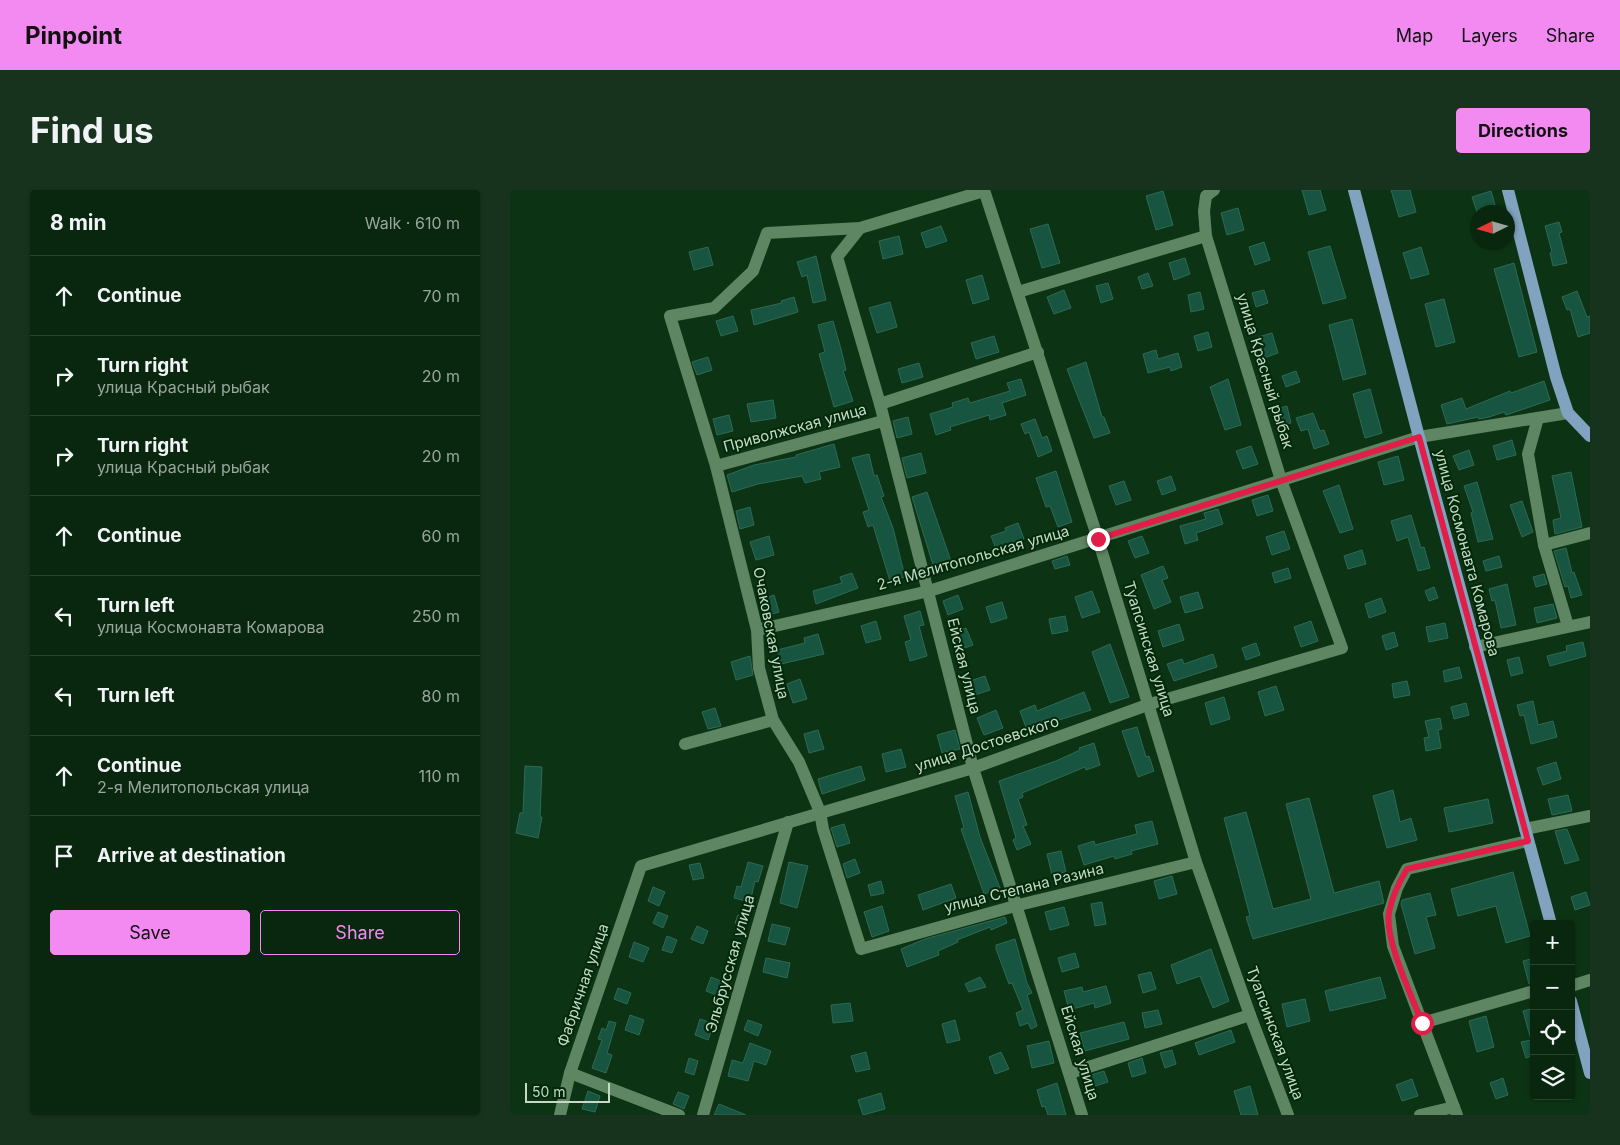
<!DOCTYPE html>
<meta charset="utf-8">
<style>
body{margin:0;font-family:Inter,sans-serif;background:#17331d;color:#f1f3f6}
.controls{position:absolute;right:15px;bottom:15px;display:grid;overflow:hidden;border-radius:5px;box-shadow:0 1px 4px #0004}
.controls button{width:45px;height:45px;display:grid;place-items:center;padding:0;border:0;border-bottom:1px solid #29442f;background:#09270f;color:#f1f3f6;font:25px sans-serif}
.compass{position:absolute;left:960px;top:15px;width:45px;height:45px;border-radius:50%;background:#09270f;box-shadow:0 1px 4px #0004;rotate:265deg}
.scale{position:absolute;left:15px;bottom:12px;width:85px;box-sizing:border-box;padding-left:5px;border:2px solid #c5dac6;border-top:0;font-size:14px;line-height:18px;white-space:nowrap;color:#c5dac6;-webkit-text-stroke:4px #022a0a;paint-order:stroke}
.stop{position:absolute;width:15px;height:15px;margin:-11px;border:4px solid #e11d48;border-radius:50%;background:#fff}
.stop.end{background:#e11d48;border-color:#fff;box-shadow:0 1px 5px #0008}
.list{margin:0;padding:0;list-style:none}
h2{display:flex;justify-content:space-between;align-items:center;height:65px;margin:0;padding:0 20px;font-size:21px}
h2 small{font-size:16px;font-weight:400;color:#99a59e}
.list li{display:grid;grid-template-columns:32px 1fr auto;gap:15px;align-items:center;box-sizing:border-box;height:80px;padding:0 20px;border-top:1px solid #29442f}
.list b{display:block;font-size:19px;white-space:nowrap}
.list p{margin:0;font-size:16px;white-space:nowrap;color:#99a59e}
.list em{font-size:16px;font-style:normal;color:#99a59e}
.actions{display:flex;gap:10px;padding:15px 20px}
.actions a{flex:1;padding:11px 0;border:1px solid #f28af2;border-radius:5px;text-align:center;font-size:18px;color:#f28af2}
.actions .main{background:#f28af2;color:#111}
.icon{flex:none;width:28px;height:28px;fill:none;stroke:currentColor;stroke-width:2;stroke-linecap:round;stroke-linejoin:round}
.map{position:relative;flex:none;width:1080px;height:925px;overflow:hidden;border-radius:5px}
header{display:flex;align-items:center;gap:30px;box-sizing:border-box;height:70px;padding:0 25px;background:#f28af2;color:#111}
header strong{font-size:24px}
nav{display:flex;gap:28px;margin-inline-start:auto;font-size:18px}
.intro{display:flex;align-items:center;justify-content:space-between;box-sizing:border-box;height:120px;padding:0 30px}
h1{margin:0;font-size:35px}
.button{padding:12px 22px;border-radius:5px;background:#f28af2;color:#111;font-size:18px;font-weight:700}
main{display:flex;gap:30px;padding:0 30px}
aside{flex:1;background:#09270f;border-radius:5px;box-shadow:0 1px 4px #0004}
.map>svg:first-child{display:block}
.building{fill:#175540;stroke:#2f6954}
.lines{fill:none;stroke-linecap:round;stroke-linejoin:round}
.minor{stroke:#5e8662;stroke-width:12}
.major{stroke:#81a3bf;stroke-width:12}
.route{stroke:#e11d48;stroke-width:6}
.labels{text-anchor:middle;stroke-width:4;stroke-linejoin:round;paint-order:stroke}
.street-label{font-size:15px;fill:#c5dac6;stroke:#022a0a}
</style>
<header>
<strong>Pinpoint</strong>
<nav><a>Map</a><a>Layers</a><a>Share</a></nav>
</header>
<div class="intro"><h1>Find us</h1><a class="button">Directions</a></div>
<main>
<aside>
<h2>8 min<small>Walk · 610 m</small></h2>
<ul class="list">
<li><svg class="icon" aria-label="ahead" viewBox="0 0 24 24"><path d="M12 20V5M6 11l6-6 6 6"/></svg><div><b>Continue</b></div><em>70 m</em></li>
<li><svg class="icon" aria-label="right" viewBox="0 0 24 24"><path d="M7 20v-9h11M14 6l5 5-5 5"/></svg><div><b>Turn right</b><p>улица Красный рыбак</p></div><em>20 m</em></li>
<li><svg class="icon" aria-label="right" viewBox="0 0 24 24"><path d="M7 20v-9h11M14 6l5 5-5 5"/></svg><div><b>Turn right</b><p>улица Красный рыбак</p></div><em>20 m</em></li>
<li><svg class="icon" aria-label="ahead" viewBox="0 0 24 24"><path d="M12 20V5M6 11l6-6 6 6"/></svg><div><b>Continue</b></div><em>60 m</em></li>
<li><svg class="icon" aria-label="left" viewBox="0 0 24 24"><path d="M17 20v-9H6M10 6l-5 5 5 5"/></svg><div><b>Turn left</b><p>улица Космонавта Комарова</p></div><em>250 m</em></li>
<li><svg class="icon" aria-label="left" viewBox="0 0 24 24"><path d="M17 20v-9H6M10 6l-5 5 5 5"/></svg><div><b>Turn left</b></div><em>80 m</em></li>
<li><svg class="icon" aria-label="ahead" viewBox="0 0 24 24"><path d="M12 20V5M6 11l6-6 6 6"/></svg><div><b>Continue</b><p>2-я Мелитопольская улица</p></div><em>110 m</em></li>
<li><svg class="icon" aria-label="arrive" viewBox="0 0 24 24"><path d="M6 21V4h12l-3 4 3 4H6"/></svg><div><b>Arrive at destination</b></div></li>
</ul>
<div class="actions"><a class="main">Save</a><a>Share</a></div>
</aside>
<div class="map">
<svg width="1080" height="925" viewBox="0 0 1080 925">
<rect width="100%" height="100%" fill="#0c3414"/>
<g class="building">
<path d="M792,0H810L816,20L799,25Z"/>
<path d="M881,0H900L906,22L889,27Z"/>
<path d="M653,1L663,35L646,40L636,6Z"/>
<path d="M981,1L987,22H967L962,7Z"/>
<path d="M728,18L734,40L717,45L711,23Z"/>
<path d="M1049,32L1052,42L1049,43L1057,73L1043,76L1040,63L1042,62L1035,36Z"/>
<path d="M538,34L550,73L532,78L520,39Z"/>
<path d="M431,36L437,51L416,58L411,43Z"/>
<path d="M389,46L393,64L373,69L369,51Z"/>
<path d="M754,52L760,70L745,75L739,57Z"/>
<path d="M820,56L836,108L813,114L798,62Z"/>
<path d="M198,57L203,75L184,80L179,62Z"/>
<path d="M911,57L919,84L901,89L893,63Z"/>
<path d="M306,66L316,110L303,113L297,85L292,87L287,72Z"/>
<path d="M675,68L680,84L664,90L659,73Z"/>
<path d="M1004,73L1027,162L1009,167L984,79Z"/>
<path d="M638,83L643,96L632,99L628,87Z"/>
<path d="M472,85L479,109L463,114L456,90Z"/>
<path d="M598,93L603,109L591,113L586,96Z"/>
<path d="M554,100L561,118L544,124L537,107Z"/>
<path d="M754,100L758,113L746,117L742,103Z"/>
<path d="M1067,101L1077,127L1080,126V143L1068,147L1060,119L1057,120L1052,107Z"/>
<path d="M690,102L694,119L681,122L678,105Z"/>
<path d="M284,107L288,122L244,135L241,120L272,113L271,111Z"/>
<path d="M934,109L945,152L926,157L915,114Z"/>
<path d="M380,112L387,137L367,143L359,118Z"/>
<path d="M223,126L228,141L211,146L206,131Z"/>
<path d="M842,129L856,184L833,190L819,135Z"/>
<path d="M323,131L331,159L336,180L333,181L343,211L324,217L309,164L315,162L308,135Z"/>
<path d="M698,142L702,157L688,161L684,146Z"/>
<path d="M762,143L768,163L754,168L748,147Z"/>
<path d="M484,146L489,162L466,169L461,153Z"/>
<path d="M646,160L648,169L668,163L672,177L661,181L660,177L638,183L633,164Z"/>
<path d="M198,167L202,180L187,185L182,172Z"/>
<path d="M576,172L592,227H594L600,243L584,248L557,179Z"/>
<path d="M409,173L413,187L392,193L388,179Z"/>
<path d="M786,181L790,192L776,197L772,186Z"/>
<path d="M511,189L516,205L492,213L496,225L480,230L479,225L440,237L441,240L426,245L420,224L443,217L442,213L458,208L460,213L500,201L497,193Z"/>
<path d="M718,189L731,235L715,240L700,197Z"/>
<path d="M1034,191L1040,210L996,225L994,222L979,227L969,229L968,227L937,234L931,215L952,208L956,219L1000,201L1001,203Z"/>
<path d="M860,199L872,243L855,248L843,204Z"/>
<path d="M263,210L266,228L241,232L237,214Z"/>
<path d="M777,216L781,233L771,236L766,219Z"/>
<path d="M803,223L810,241L814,240L819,254L804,259L798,239L791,241L786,228Z"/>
<path d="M219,225L223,241L207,245L203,229Z"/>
<path d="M398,227L402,244L387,248L383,231Z"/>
<path d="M525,229L532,248L537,246L542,261L528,267L519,242L515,244L511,234Z"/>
<path d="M1002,250L1006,265L987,270L983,256Z"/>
<path d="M324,254L330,277L309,282L311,289L295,293L292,286L248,294L222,302L217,285L244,275L286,267V265Z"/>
<path d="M741,256L748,274L733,279L726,261Z"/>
<path d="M959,260L964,275L949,280L943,266Z"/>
<path d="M411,263L416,283L397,288L392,268Z"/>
<path d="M359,264L364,286L367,285L374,306L371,307L383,338L395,387L380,391L363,335L358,337L353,322L359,320L342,268Z"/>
<path d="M888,266L894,290L874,295L868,272Z"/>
<path d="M546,281L562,332L548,337L540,316L536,317L526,288Z"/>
<path d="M1061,282L1072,337L1045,344L1043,330L1051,328L1042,286Z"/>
<path d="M661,286L666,300L652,305L647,291Z"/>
<path d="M614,291L621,310L606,315L599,296Z"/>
<path d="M967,292L983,349L968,352L961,323L963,322L954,296Z"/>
<path d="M829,295L843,339L830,343L813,301Z"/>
<path d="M417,302L441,371L424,378L402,307Z"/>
<path d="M758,305L763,321L747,326L742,310Z"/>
<path d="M1012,311L1023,342L1012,347L1000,315Z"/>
<path d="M240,317L244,335L230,339L226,321Z"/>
<path d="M708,319L713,334L686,343L688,350L675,354L670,336L696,329L694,323Z"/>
<path d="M901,325L911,358L914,357L920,378L908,381L898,347L887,351L881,331Z"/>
<path d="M508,333L514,349L487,361L481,346L496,341L495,338Z"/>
<path d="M774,341L780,359L762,365L756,347Z"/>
<path d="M259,346L264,365L246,370L240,352Z"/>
<path d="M632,346L639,363L625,368L618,351Z"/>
<path d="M1056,358L1062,383L1064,382L1072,405L1061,408L1058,396L1055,397L1044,361Z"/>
<path d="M852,360L856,374L838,379L834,366Z"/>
<path d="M557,366L560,375L545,379L542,371Z"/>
<path d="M989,366L992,377L976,381L973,371Z"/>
<path d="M653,376L658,388L652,390L661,412L644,419L631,385Z"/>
<path d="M778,378L781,388L765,393L762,383Z"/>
<path d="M342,383L348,398L306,414L303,401L332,393L330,387Z"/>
<path d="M1034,384L1037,394L1026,397L1023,387Z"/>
<path d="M997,394L1006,435L991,438L985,410L982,411L979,399Z"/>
<path d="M924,397L928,408L919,411L915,401Z"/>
<path d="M582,401L590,422L572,428L565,407Z"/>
<path d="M688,402L693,418L675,423L670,407Z"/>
<path d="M264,405L269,422L255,426L250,410Z"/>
<path d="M448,405L453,419L438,425L433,411Z"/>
<path d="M871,408L876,422L859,428L855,414Z"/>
<path d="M492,412L497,428L481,433L476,417Z"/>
<path d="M1043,414L1047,428L1027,433L1024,418Z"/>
<path d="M410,421L414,435L409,436L417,466L400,471L395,452L401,450L394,426Z"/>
<path d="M555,426L558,441L542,444L539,429Z"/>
<path d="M366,431L371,449L356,453L351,436Z"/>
<path d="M801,431L808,451L791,457L784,437Z"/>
<path d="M935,433L938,448L919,452L916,437Z"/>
<path d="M669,434L674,450L653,457L648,441Z"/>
<path d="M456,438L463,455L446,461L440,444Z"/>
<path d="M884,442L888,456L876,460L872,446Z"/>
<path d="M308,444L314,464L271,474L267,460L295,453L294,448Z"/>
<path d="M1073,452L1076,466L1040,476L1037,466L1057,461L1056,456Z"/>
<path d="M746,453L750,465L736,470L732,458Z"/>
<path d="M600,454L619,507L600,513L582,462Z"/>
<path d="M703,464L707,477L664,491L657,474L672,469L674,474Z"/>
<path d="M240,466L243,485L226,490L221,472Z"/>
<path d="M1009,467L1013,483L1001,486L997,470Z"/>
<path d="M949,477L952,488L935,492L933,481Z"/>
<path d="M475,486L480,500L462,506L457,492Z"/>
<path d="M290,489L297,509L283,513L277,494Z"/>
<path d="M897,491L900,505L884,508L882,494Z"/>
<path d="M766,496L774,520L755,526L748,502Z"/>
<path d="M574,502L581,520L517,540L510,521L525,515L527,521Z"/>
<path d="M714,507L720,529L701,535L695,513Z"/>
<path d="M1023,511L1028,535L1043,531L1047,547L1021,554L1014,525L1010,526L1007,515Z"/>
<path d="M956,513L959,525L944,529L941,517Z"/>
<path d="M205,518L211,536L198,539L192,522Z"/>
<path d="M486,520L493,538L474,545L467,528Z"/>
<path d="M930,528L932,539L928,540L931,558L916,561L914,548L919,547L915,531Z"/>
<path d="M627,537L636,567L639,566L644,581L628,587L612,541Z"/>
<path d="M308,540L314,559L299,563L294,544Z"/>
<path d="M445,540L450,559L432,563L427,545Z"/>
<path d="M584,553L590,575L576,580L575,577L512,603L513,607L508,609L517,635L513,636L521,654L507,660L503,650L506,648L489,591L546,571L570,560L569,558Z"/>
<path d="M391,559L396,577L376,582L372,564Z"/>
<path d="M1046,572L1051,589L1033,595L1027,578Z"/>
<path d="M15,576L32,577L30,627H32L28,648L6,643L10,623H13Z"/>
<path d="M351,576L355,590L312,604L308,589Z"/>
<path d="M883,600L890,632L901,628L907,650L877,658L863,606Z"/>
<path d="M458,602L470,647L490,698L474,704L451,639L454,638L445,606Z"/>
<path d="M1058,605L1062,621L1042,625L1038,609Z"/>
<path d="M799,608L824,703L869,691L874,713L743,749L736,727L740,726L714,628L736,622L763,719L801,709L776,614Z"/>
<path d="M978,609L983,633L939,642L934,618Z"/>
<path d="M642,631L648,654L621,661L622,664L605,669L604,666L574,675L568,656L584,651L585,655L627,644L625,635Z"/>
<path d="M334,634L340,653L327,657L321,638Z"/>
<path d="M1057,639L1069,670L1055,674L1045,641Z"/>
<path d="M551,661L556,682L542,685L537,664Z"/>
<path d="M345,669L350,683L337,688L333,674Z"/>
<path d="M238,672L253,676L248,692L245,691L240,712L224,708L227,696L231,697Z"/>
<path d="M279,672L298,676L287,718L270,713Z"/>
<path d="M190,673L194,688L183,690L179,675Z"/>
<path d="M1003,682L1020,746L996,753L986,716L948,726L941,699Z"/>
<path d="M662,686L667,704L649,709L644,691Z"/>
<path d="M371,691L374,703L361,706L358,695Z"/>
<path d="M441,694L446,708L413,720L408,705Z"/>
<path d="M143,697L155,702L149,716L138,711Z"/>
<path d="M1076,702L1080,715L1065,720L1061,707Z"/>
<path d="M920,703L926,725L916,727L925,758L905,764L891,714L892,710Z"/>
<path d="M592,712L596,734L585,736L581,714Z"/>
<path d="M372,716L379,741L362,747L354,722Z"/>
<path d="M554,717L559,735L540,740L535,722Z"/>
<path d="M148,722L158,726L153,738L143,733Z"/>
<path d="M228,725L237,729L234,737L225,733Z"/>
<path d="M495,727L497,733L481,740L480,737L447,750L448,752L428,761L429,765L397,777L391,759L415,749Z"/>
<path d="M262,734L280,738L275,755L258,751Z"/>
<path d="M187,736L198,741L193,754L181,749Z"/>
<path d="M157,746L167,750L162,763L152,760Z"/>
<path d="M505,749L517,793L522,803L517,805L527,836L521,839L518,833L510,836L506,823L513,820L502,793L499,794L486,759V755Z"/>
<path d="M124,752L139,758L133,772L119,767Z"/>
<path d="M701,759L719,811L703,818L690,786L667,794L661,775Z"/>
<path d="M565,763L569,777L552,782L548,768Z"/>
<path d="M256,768L280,773L277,788L253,782Z"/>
<path d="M1024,768V793L1019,794L1013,771Z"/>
<path d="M641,782L646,799L633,803L628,785Z"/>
<path d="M201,787L216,793L211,807L196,801Z"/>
<path d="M470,787L476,797L459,802L455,794Z"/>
<path d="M870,787L876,808L820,821L815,801Z"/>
<path d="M596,796L601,813L585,818L584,813L559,820L554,801L572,797L573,802Z"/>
<path d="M108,798L121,803L117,814L104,809Z"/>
<path d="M795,809L800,831L777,837L772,814Z"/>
<path d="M340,813L343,831L323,833L321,815Z"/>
<path d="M1024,818V865L1016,868L1011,852L1021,850L1013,821Z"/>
<path d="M648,820L652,834L635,838L632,823Z"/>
<path d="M120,825L134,830L129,845L115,840Z"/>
<path d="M976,826L984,857L967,862L959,831Z"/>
<path d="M190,829L204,834L198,850L185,845Z"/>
<path d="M238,830L252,835L248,846L234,840Z"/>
<path d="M445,830L450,850L437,853L432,834Z"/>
<path d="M99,831L106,833L97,863L102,865L96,883L82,878L92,850L88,849L92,838L96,840Z"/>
<path d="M614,832L619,849L575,861L570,843Z"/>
<path d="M721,840L725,852L689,865L685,853Z"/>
<path d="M539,851L544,873L522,878L517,856Z"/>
<path d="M240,853L261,861L256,875L244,871L238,891L218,886L222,870L233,873Z"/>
<path d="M662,860L666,874L655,878L650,863Z"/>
<path d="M356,862L360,879L346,882L341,866Z"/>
<path d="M491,862L499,879L485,884L479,867Z"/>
<path d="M179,868L188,871L184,885L175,882Z"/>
<path d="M632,868L636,883L622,887L618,873Z"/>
<path d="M594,881L598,892L585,896L581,885Z"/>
<path d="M993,888L998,905L986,909L980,893Z"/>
<path d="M902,889L908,906L892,911L886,895Z"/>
<path d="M547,893L556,925H538L535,916L532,917L527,900Z"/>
<path d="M740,896L748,925H731L724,901Z"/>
<path d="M78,901L90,906L85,922L72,919Z"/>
<path d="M168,902L179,906L174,919L163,914Z"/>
<path d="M371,903L375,919L353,925L348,910Z"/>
<path d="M209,914L236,925H204Z"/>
</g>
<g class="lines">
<g class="minor">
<path d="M474,0L588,349L686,672L740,825L778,925"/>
<path d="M474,1L350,38L257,43L243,81L204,118L160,126L206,276L247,440L249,478L263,530L289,572L310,622L313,639L351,759L505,716L686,672"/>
<path d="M350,38L327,67L370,214L463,578L572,925"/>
<path d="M508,102L696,46"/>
<path d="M370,214L528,162"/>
<path d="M1028,228L1018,264L1034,355L1058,436"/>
<path d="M206,276L373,231"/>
<path d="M1034,355L1080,343"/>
<path d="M247,440L419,401L909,247L1058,223"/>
<path d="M965,457L1080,432"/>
<path d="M175,554L263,530"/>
<path d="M1015,639L1080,626"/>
<path d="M1061,796L1080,790"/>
<path d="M912,833L1024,801"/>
<path d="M60,883L169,925"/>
<path d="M560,883L740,825"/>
<path d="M50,925L60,883L131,676L463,578L640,514L832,458L771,290L696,46L694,21L696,6L704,0"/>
<path d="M193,925L278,632"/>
<path d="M910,925L944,917"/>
<path d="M947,925L883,756L879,724L887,698L897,679L1018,651"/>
</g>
<g class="major">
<path d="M844,0L909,247L1041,734"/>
<path d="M998,0L1046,187L1058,223L1080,246"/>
<path d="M1061,811L1080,883"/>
</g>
</g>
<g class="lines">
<path class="route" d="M588,349L909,247L1018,651L897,679C889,692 882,707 879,722C874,749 902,806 912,833"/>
</g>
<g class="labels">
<g class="street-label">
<text transform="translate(755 181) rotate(73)" y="5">улица Красный рыбак</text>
<text transform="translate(285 238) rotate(-15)" y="5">Приволжская улица</text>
<text transform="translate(957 363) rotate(75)" y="5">улица Космонавта Комарова</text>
<text transform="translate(463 368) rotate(-16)" y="5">2-я Мелитопольская улица</text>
<text transform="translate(261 443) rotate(79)" y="5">Очаковская улица</text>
<text transform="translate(639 459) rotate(73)" y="5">Туапсинская улица</text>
<text transform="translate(454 476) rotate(76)" y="5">Ейская улица</text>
<text transform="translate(477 554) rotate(-18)" y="5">улица Достоевского</text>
<text transform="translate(514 698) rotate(-14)" y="5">улица Степана Разина</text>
<text transform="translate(220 774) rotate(-74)" y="5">Эльбрусская улица</text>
<text transform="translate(73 795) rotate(-71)" y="5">Фабричная улица</text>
<text transform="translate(765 843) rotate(70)" y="5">Туапсинская улица</text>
<text transform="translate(570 863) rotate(73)" y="5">Ейская улица</text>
</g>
</g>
</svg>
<div class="controls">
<button>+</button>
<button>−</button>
<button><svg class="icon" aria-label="locate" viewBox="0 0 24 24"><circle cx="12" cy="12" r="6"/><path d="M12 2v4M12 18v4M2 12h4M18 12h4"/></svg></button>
<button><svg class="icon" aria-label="layers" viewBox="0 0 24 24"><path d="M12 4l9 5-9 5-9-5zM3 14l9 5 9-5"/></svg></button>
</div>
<svg class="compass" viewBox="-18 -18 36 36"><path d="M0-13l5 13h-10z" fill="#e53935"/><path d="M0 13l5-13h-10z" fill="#99a59e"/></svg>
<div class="scale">50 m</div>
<div class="stop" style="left:912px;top:833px"></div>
<div class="stop end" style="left:588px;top:349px"></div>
</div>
</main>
